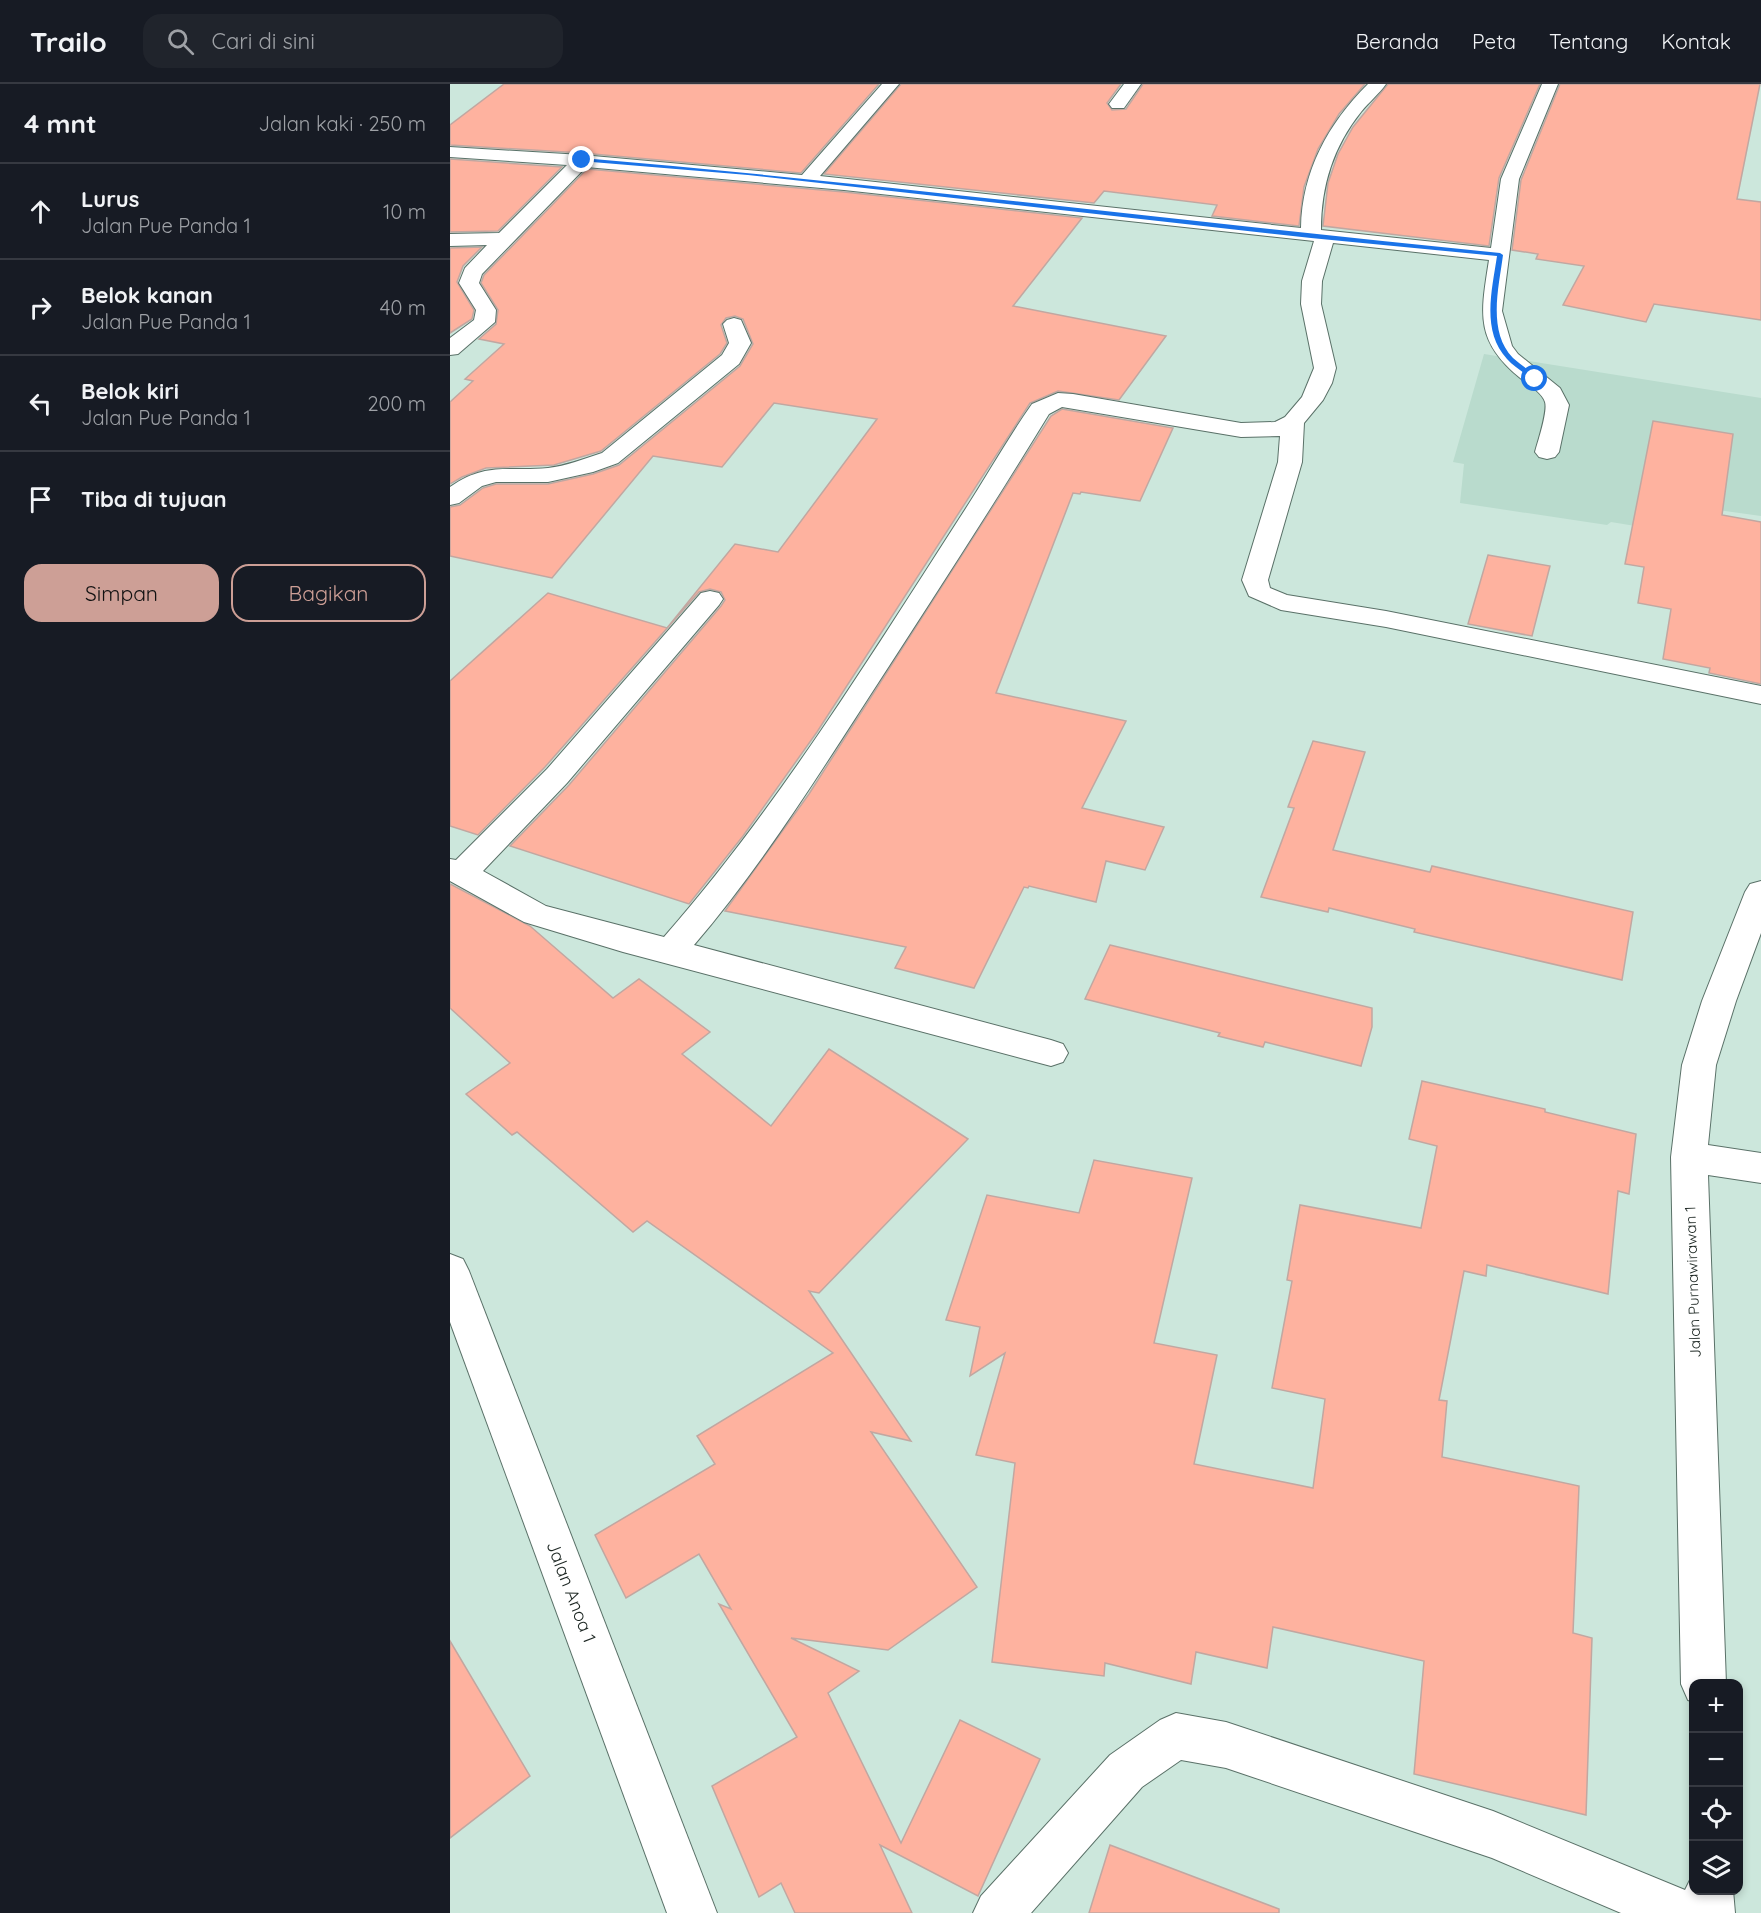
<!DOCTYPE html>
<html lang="id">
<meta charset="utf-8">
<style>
body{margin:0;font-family:Quicksand,sans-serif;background:#20242c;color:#f1f3f6}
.controls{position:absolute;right:18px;bottom:18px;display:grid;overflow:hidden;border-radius:12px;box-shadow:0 3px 9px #0003}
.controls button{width:54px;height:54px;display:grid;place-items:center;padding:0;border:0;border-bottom:2px solid #363941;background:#171b24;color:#f1f3f6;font:30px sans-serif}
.stop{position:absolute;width:18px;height:18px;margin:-14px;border:4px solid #1a73e8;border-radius:50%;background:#fff}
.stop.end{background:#1a73e8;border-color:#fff;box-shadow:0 2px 6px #0008}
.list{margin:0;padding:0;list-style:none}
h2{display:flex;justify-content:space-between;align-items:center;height:78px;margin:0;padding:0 24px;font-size:26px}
h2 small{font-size:20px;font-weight:400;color:#9ea1a6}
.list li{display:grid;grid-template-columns:39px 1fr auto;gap:18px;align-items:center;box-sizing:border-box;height:96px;padding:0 24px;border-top:2px solid #363941}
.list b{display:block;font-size:22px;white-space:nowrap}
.list p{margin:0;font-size:20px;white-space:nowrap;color:#9ea1a6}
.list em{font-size:20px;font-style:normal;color:#9ea1a6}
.actions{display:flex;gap:12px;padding:18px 24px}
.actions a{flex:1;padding:14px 0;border:2px solid #cd9f96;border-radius:18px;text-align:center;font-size:21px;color:#cd9f96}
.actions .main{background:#cd9f96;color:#111}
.icon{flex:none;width:33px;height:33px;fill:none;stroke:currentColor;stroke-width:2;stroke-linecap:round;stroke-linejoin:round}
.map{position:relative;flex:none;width:1311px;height:1829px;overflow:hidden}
header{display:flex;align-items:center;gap:36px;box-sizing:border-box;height:84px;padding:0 30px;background:#171b24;border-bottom:2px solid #363941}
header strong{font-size:28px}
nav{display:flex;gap:33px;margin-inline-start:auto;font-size:21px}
.search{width:420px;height:54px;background:#20242c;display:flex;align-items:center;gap:15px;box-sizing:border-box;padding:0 21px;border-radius:18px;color:#9ea1a6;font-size:22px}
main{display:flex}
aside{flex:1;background:#171b24}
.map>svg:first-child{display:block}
.built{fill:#b9dbcd}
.building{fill:#feb29f;stroke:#c1a7a1;stroke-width:1.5}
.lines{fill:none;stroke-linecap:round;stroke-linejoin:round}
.minor-casing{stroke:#5a7168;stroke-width:2}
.minor{fill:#fff;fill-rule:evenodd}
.route{fill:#1a73e8}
.labels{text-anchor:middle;stroke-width:6;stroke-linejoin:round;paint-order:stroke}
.street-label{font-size:15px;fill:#1b2521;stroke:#fff}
.near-street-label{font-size:18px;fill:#1b2521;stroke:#fff}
</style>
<header>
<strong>Trailo</strong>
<div class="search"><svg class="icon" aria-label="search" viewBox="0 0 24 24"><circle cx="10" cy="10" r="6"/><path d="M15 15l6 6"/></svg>Cari di sini</div>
<nav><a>Beranda</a><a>Peta</a><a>Tentang</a><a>Kontak</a></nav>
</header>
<main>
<aside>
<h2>4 mnt<small>Jalan kaki · 250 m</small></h2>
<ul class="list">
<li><svg class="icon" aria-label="ahead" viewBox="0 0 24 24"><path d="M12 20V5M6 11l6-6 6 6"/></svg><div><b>Lurus</b><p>Jalan Pue Panda 1</p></div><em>10 m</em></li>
<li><svg class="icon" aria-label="right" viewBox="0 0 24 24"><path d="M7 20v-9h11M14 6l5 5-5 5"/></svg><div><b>Belok kanan</b><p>Jalan Pue Panda 1</p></div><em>40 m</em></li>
<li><svg class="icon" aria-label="left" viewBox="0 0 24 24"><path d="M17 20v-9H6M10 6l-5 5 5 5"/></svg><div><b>Belok kiri</b><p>Jalan Pue Panda 1</p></div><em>200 m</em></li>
<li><svg class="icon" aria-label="arrive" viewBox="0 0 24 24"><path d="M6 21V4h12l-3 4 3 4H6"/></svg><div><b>Tiba di tujuan</b></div></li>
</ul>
<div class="actions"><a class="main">Simpan</a><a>Bagikan</a></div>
</aside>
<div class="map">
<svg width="1311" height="1829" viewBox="0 0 1311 1829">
<rect width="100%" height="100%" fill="#cce7dc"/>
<path class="built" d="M1034,270L1311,314V432L1239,422L1234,450L1161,438L1157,441L1010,419L1014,380L1003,378Z"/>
<g class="building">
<path d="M54,0H429L351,89L132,69L0,61V41Z"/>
<path d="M451,0H671L657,19L662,26L676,25L693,0H915L889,30L868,65L854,103L849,142L762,132L767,121L654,107L644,119L374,90Z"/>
<path d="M938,0H1090L1049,94L1039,162L873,142L878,99L888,70L903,43Z"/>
<path d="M1110,0H1310L1287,115L1311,118V236L1204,220L1196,238L1113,221L1134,182L1086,175L1088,170L1062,166L1071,96Z"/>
<path d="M0,75L112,83L48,147L0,148Z"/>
<path d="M137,85L394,108L632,134L563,222L716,252L669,316L608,307L580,319L367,648L293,752L239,820L60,762L119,701L271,522L275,516L271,508L260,505L249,508L95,683L28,751L0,742V597L98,509L217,544L285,460L328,468L427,335L324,319L272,383L203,372L102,494L0,472V423L10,421L33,404L46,400H98L143,390L169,381L290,282L303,260L293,235L285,232L276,234L271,241L277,259L270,270L151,367L104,381L36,384L12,393L0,400V318L23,297L15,295L54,260L29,255L46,240L48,226L31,199L34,191Z"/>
<path d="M32,163L13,182L7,198L24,226L22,235L0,249V164Z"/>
<path d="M612,325L723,344L690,417L631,408L630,410L623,409L546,609L676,637L632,724L714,743L695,786L656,777L646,818L579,802L578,804L574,803L524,904L445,884L456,863L275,827L359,710L601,332Z"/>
<path d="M1203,337L1283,350L1272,431L1311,438V600L1259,589L1260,584L1213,575L1221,525L1188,519L1194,483L1175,480Z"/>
<path d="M1038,471L1100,482L1082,552L1018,540Z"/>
<path d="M863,657L915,668L883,766L980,788L982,782L1183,828L1172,896L964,848L965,845L879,824L878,828L811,813L844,724L838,723Z"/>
<path d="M0,800L80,842L163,914L189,895L260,948L232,970L321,1042L379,965L518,1055L369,1209L359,1207L461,1357L421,1348L527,1503L438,1566L341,1554L409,1587L378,1609L451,1759L510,1636L590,1675L528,1812L430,1761L462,1829H345L331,1799L309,1813L262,1702L347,1653L269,1520L281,1525L249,1470L176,1514L145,1451L265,1380L247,1352L383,1269L197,1137L183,1148L67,1048L62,1051L16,1010L60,979L0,924Z"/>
<path d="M660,861L922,924V943L911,982L815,958L813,963L768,952L770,949L635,915Z"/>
<path d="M972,997L1095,1025V1028L1186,1050L1179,1110L1168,1107L1158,1210L1037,1181L1036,1192L1014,1187L989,1316L997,1317L992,1373L1129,1402L1123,1549L1142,1554L1136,1731L964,1690L974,1577L823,1543L817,1584L746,1568L741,1600L655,1579L654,1592L542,1578L565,1379L526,1371L555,1269L520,1292L530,1243L496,1236L537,1111L629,1129L644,1076L742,1094L704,1259L767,1271L744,1380L863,1404L875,1315L822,1304L842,1197L837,1196L850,1121L971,1144L987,1062L959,1055Z"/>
<path d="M0,1557L80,1692L0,1754Z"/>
<path d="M660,1761L829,1825V1829H639Z"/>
</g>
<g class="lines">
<g class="minor-casing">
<g id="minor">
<path d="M432,0H449L370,92L851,144C852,87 878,40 918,0H936C929,10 919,18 911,28C883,63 871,102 871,146L1041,164L1051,95L1092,0H1108L1069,95L1052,227L1062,262L1068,270L1110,304L1119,321L1109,368L1105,373L1097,375L1089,373L1085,368C1088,357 1098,327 1095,318C1092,308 1077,300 1069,293C1024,256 1031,228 1039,176L883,159L872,197L871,220L886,284L882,299L873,316L854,339L852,378L818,496L820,504L837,511L936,527L1311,602V620L936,543L831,526L799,512L792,496L828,378L830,352L791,353L612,323L599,330C541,425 480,519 419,613C364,698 310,784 244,861L601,956L613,960L618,969L613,978L601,982L173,868L74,838L0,797V775L6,776L97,685L251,509L260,507L269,509L273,515L269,521L117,699L33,787L96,822L214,853C326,725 417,578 509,435C534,397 556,357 582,320L608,309L623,310L791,339L825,338L835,333L852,313L864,284L851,220L852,197L864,157L394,106L136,83L32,190L29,199L46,226L45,238L8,270L0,271V254L24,236L26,226L9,199L15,184L37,161L0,162V150L49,149L117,81L0,73V63L132,71L352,91Z"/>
<path d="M674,0H691L674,24H662L659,20Z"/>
<path d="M284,234L291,236L301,259L289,280L168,379L143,388L98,398H46L32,402L9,419L0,421V403C37,377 58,388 98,384C116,382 134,375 152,369L272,271L279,259L273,240L277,236Z"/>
<path d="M1311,797V849L1286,917L1266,981L1258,1061L1311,1069V1099L1258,1091L1276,1600H1244V1618L1238,1616L1231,1600L1221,1073L1232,981L1252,917L1295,808L1300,800Z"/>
<path d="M0,1170L13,1175L19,1187L267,1829H217L0,1238Z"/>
<path d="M726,1629L776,1638L1043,1727L1235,1806L1244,1788V1806H1283L1285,1829H1171L1042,1774L776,1684L731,1676L692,1703L581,1829H523L531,1812L660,1671L710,1636Z"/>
</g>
</g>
<use href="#minor" class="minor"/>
</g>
<path class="route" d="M132,74C438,100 744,139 1050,169L1053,171C1049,203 1037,247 1063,274C1071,281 1081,287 1088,295L1083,296C1075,289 1064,283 1057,275C1031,247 1042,206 1047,172L861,154L298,91L130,77Z"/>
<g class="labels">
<g class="street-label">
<text transform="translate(1243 1198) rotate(-92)" y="5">Jalan Purnawirawan 1</text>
</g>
<g class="near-street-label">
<text transform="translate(121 1508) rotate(69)" y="6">Jalan Anoa 1</text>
</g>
</g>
</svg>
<div class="controls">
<button>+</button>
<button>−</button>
<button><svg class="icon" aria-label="locate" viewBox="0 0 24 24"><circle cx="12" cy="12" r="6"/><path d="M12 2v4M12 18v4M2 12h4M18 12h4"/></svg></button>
<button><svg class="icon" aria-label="layers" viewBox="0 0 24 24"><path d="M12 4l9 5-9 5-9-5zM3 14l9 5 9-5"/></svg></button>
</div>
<div class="stop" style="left:1085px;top:295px"></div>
<div class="stop end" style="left:132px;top:76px"></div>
</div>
</main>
